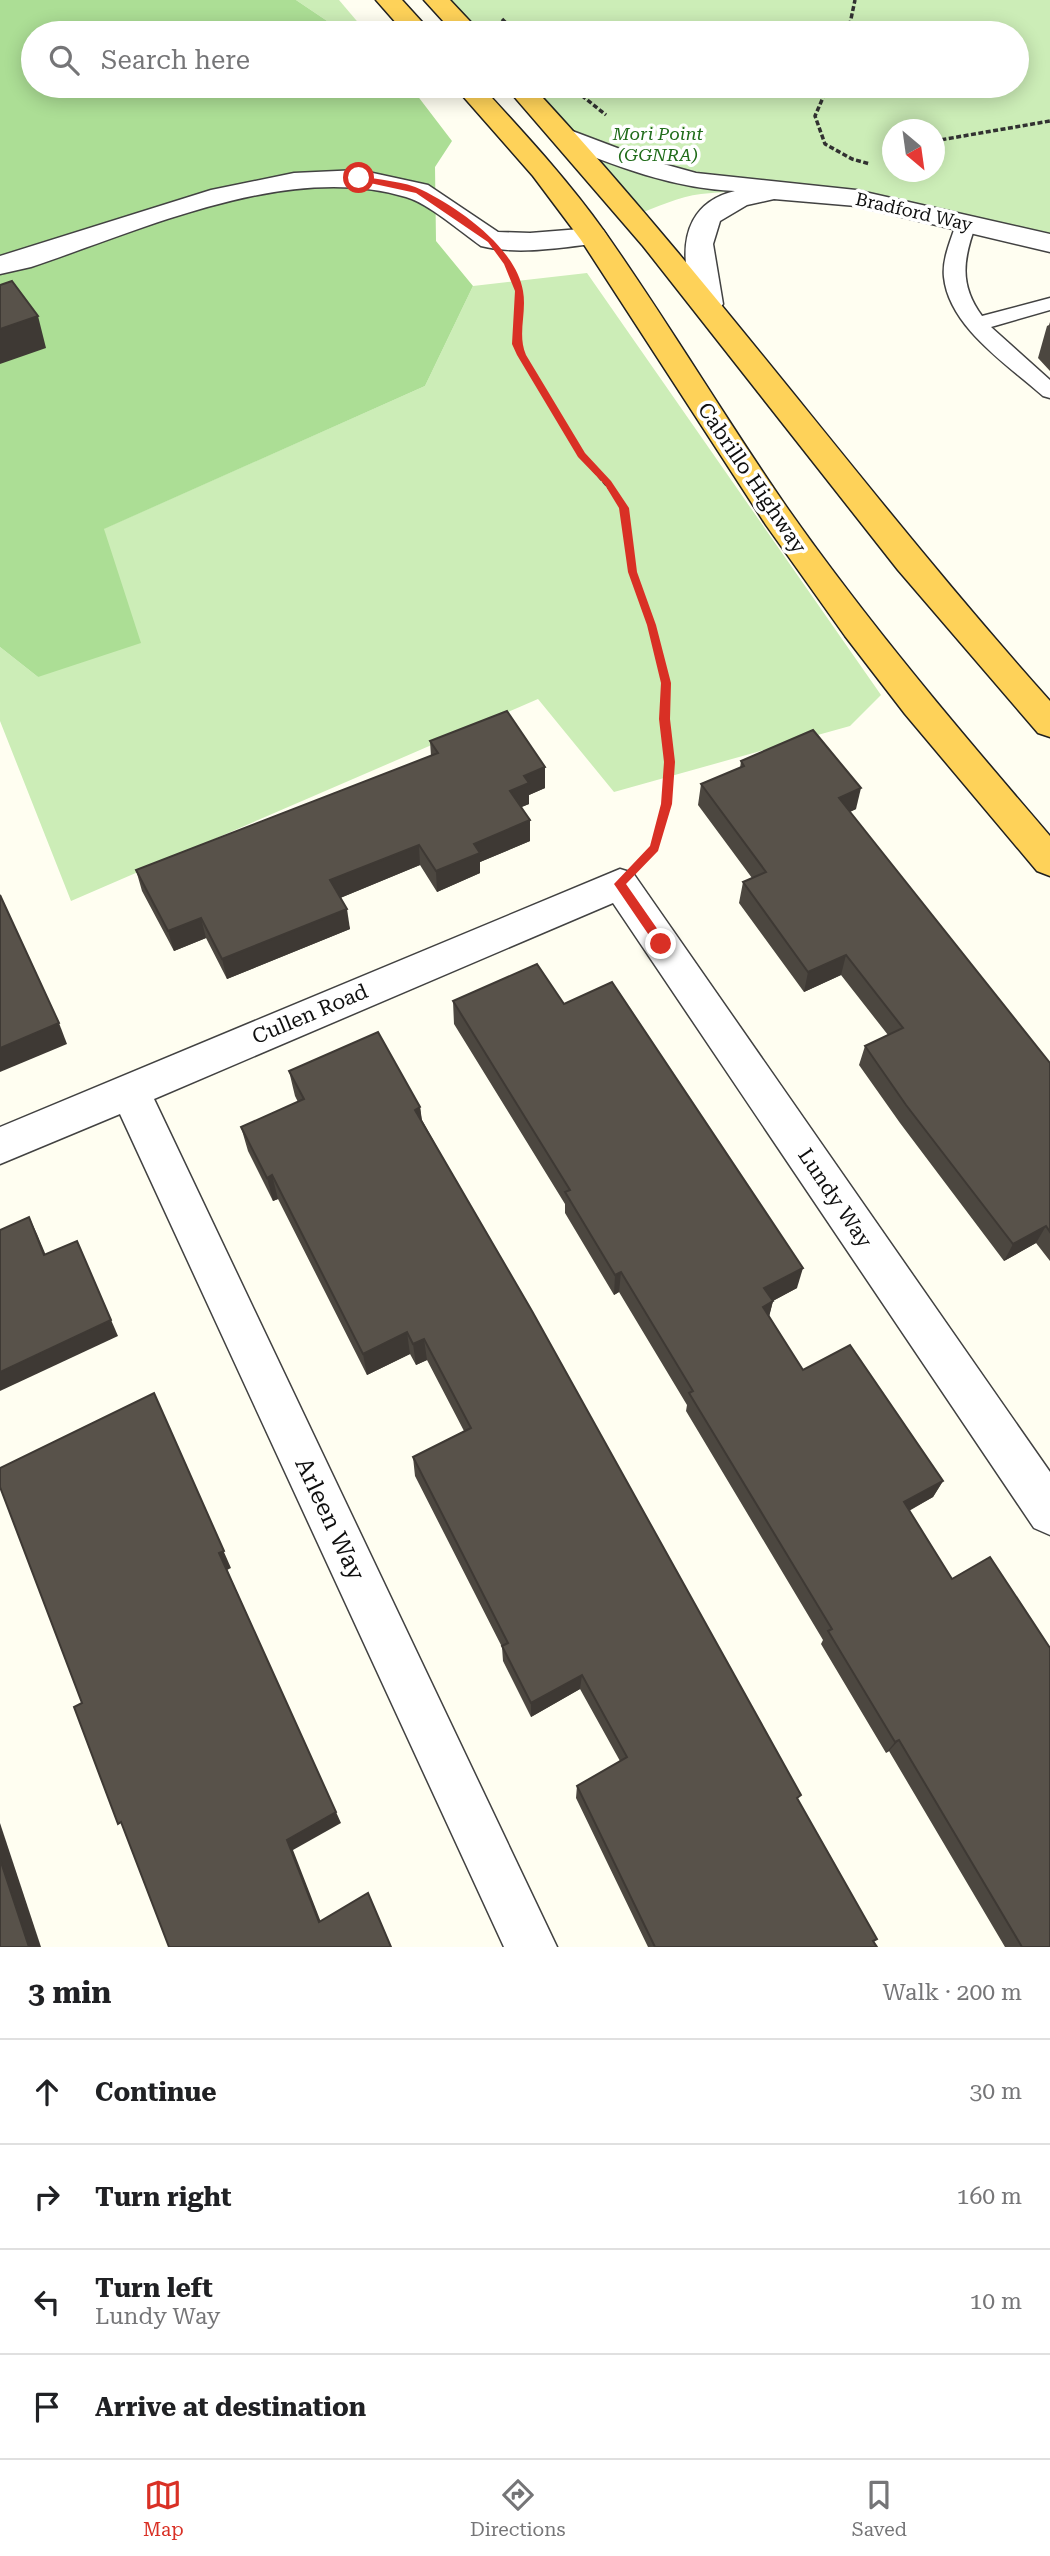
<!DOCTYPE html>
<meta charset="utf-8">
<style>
body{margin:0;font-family:"Roboto Serif",serif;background:#f6f6f6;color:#202124}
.compass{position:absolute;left:882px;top:119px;width:63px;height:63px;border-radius:50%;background:#fff;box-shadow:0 4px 18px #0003;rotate:151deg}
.stop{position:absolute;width:21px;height:21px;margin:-16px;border:5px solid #d93025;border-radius:50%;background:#fff}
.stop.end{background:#d93025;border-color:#fff;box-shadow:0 2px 7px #0008}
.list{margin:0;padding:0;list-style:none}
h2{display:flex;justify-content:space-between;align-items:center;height:91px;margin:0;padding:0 28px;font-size:30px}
h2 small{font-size:23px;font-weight:400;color:#757577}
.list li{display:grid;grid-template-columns:46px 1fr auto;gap:21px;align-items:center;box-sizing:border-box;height:105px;padding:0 28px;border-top:2px solid #e0e0e0}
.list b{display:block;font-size:26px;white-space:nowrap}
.list p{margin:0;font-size:23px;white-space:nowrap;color:#757577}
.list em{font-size:23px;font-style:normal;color:#757577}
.icon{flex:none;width:38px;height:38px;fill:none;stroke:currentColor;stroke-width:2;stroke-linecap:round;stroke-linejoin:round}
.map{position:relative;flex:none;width:1050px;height:1947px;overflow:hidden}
.search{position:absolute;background:#fff;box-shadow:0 4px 18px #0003;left:21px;right:21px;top:21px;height:77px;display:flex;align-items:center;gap:18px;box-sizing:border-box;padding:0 24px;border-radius:38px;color:#757577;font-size:26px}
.sheet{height:511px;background:#fff}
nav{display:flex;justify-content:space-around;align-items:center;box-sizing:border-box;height:98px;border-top:2px solid #e0e0e0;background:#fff;font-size:19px;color:#757577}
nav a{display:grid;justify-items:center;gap:4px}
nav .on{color:#d93025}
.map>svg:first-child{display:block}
.green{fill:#ccedb7;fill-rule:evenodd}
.forest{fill:#acde95}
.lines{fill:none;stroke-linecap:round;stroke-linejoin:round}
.service-casing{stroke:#424242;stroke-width:3}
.minor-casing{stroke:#424242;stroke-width:3}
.trunk-casing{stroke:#202020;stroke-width:3}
.path-far1{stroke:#313131;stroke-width:3.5;stroke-dasharray:5 2.5;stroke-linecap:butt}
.path{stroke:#313131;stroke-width:4.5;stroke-dasharray:6 3.5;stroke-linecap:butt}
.service{fill:#fff;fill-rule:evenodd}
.minor{fill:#fff;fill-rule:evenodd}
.trunk{fill:#fed259;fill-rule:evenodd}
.wall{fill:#4c4740}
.shaded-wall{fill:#3e3934}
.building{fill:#58524a;stroke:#3e3934;stroke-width:2}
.route{fill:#d93025}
.labels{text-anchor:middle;stroke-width:7;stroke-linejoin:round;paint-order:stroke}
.far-park-label{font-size:18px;font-style:italic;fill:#206c1a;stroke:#fff}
.far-street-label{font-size:18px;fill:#0f0f0f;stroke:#fff}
.street-label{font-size:21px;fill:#0f0f0f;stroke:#fff}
.near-street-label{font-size:24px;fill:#0f0f0f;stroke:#fff}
</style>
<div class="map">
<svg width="1050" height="1947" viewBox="0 0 1050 1947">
<rect width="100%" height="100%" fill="#fffef1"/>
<g class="green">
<path d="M296,0H339L367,33H345Z"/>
<path d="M436,0H1050V243C936,217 820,180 701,194C679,196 656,208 635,215L567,137L518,86H1017V33H468ZM892,130H934V172H892Z"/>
<path d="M587,273L881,695L850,726L614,792L538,699L71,901L0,721V647L38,677L103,529L425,386L473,286Z"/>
</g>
<path class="forest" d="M0,0H296L345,33H33V86H410L452,141L435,167L436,241L473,286L425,386L104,529L141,643L38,677L0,647Z"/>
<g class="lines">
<g class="service-casing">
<path id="service" d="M966,218L976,224C963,259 959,285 982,316L1050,298V310L991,327L1050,380V398L1043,396C1008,365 949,327 944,277C942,259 951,240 956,224Z"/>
</g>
<g class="minor-casing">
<g id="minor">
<path d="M567,129L649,160L696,173L856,190L1050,234V252L856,206L774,199L747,205L720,221L713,244L723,304L718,310L708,313L698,310C691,300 689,285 687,273C681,233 693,201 735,191C671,188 616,166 558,143L554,137L558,131Z"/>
<path d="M359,170L428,185L498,232L530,233L593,228L603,230L607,236L603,242L593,244C556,248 517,255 481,246C461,232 428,203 406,197C288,161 142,230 31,267L0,274V256L211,190L294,173Z"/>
<path d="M620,869L633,873L1050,1472V1535L1034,1528L613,903L154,1099L557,1947H504L120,1114L0,1164V1127Z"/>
</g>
</g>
<g class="trunk-casing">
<g id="trunk">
<path d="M376,0H402L432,33H405Z"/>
<path d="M424,0H450L481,33H454Z"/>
<path d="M454,86H481C524,133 567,179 604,231C668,322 725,418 788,509C869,624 959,730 1050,836V876L1037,871L905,714L845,636L766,525L581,240L533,176Z"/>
<path d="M505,86H532C714,282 871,501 1050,701V737L1038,733L898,570L643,246Z"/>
</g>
</g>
<g class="path-far1">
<path d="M502,19L516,33"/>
<path d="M848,33L855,0"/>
<path d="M570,86L606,115"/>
<path d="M828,86L815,116L825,144L852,159L870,164"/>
<path d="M934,141L1050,121"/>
<path d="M513,276L520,301L516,344L581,455L616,496"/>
</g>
<path class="path" d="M615,494L624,508L632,572L660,654L666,683L664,719L670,763L666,804L654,848L647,855"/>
<use href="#service" class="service"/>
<use href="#minor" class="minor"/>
<use href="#trunk" class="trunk"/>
</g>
<g class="wall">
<path d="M1050,322V371L1038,358L1047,326L1049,325Z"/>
<path d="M430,741L545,788L529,795V804L521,807L530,820V841L480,862V873L437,892L420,865L340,898L350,929L227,979L206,938L174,951L142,891L136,870L431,756Z"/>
<path d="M741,761L856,809L850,812L1050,1063V1261L1036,1243L1004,1261L900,1123L859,1065L865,1046L888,1035L841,975L804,992L739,903L743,882L752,878L698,805L701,784L740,768Z"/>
<path d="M453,1001L564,1004L797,1288L773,1301L769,1316L803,1370L943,1481L933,1497L909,1511L1050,1947H1005L889,1751L886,1753L821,1644L823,1640L686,1411L687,1405L619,1292L614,1295L565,1213V1204L454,1024Z"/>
<path d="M289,1071L420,1107L422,1120L798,1800L877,1947H648L576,1798L577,1786L620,1761L580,1689L531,1717L503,1661L502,1647L415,1476L413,1457L464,1431L427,1360L416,1365L410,1354L367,1375L278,1199L273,1201L248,1151L241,1127L298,1102L295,1096Z"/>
</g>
<g class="shaded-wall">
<path d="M38,316L46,348L0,364V329Z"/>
<path d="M545,767V788L529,795V804L510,812V791L524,776Z"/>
<path d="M861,788L856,809L834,819L839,798Z"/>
<path d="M530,820V841L480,862V873L437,892L436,871L474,844Z"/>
<path d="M419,845L420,865L333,901L330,880Z"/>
<path d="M347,909L350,929L227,979L222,959Z"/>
<path d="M201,918L206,938L174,951L168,931Z"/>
<path d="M846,955L841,975L804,992L808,972Z"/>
<path d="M59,1023L67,1044L0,1072V1048Z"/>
<path d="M420,1107L423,1132L415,1110Z"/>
<path d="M272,1175L278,1199L273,1201L267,1178Z"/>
<path d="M29,1217L37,1234L53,1272L44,1255Z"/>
<path d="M1046,1226L1036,1243L1004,1261L1013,1244Z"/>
<path d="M77,1241L118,1336L0,1391V1372Z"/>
<path d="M803,1268L797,1288L759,1308L764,1288Z"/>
<path d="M621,1272L619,1292L614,1295L615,1275Z"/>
<path d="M773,1301L768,1321L763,1307Z"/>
<path d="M407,1332L410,1354L367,1375L363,1354Z"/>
<path d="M424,1339L427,1360L416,1365L413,1344Z"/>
<path d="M154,1393L231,1568L227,1570L341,1823L293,1850L324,1930L319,1922L287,1840L219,1553Z"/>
<path d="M943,1481L933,1497L895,1518L904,1502Z"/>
<path d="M582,1675L580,1689L531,1717V1703Z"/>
<path d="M899,1740L889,1751L886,1753L895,1742Z"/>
<path d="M0,1823L41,1947H29L0,1859Z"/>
</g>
<g class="building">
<path d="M12,281L38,316L0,329V285Z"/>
<path d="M507,711L545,767L524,776L529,783L510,791L530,820L474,844L480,853L436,871L419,845L330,880L347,909L222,959L201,918L168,931L136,870L438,753L430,741Z"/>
<path d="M813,730L861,788L839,798L1050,1063V1232L1046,1226L1013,1244L906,1105L865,1046L903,1028L846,955L808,972L743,882L766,872L701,784L744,766L741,761Z"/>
<path d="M0,895L59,1023L0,1048Z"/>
<path d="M537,964L564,1004L612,982L803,1268L764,1288L773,1301L763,1307L803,1370L850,1345L943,1481L904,1502L952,1579L990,1557L1050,1648V1947H1022L899,1740L895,1742L828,1631L832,1629L689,1393L693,1391L621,1272L615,1275L565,1192L570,1190L453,1001Z"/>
<path d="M378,1032L420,1107L415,1110L532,1311L801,1795L797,1798L877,1939L873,1941L877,1947H655L577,1786L627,1757L582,1675L531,1703L502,1646L508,1643L413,1457L471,1428L424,1339L413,1344L407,1332L363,1354L272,1175L267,1178L241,1127L304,1099L289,1071Z"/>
<path d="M29,1217L44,1255L77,1241L111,1320L0,1372V1230Z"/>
<path d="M154,1393L224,1551L219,1553L336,1812L287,1840L319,1922L368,1893L391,1947H169L121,1822L118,1824L74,1707L82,1703L0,1487V1468Z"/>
<path d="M0,1859L29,1947H0Z"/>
</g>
<path class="route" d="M359,176C378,180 405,181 422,190C459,208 516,248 523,291C527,313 517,334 526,355L585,453L611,481L629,508L637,572L656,625L671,683L670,719L675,762L672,804L658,851L626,884L665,940V947H657L614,884L650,846L661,804L664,762L659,719L661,683L647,625L628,572L619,508L605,485L578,457L517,355L512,344L515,291L504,264L488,242L416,193L356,180Z"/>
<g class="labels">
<g class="far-park-label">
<text x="658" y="140">Mori Point<tspan x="658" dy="21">(GGNRA)</tspan></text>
</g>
<g class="far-street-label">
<text transform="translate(914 212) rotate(13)" y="6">Bradford Way</text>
</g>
<g class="street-label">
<text transform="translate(752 478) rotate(56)" y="7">Cabrillo Highway</text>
<text transform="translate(310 1014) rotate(-23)" y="7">Cullen Road</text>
<text transform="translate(835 1198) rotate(56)" y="7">Lundy Way</text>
</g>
<g class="near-street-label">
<text transform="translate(330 1519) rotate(65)" y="8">Arleen Way</text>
</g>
</g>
</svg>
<svg class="compass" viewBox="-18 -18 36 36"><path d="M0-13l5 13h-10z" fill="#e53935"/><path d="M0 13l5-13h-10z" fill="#757577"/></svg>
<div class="stop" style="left:359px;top:178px"></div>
<div class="stop end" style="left:661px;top:944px"></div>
<div class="search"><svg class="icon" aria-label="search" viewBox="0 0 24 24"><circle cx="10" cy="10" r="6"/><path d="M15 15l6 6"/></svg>Search here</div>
</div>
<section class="sheet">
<h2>3 min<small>Walk · 200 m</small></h2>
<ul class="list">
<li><svg class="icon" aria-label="ahead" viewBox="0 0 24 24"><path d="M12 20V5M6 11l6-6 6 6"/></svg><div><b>Continue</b></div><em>30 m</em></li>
<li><svg class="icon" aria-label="right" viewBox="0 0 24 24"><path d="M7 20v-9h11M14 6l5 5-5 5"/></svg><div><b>Turn right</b></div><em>160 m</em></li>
<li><svg class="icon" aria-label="left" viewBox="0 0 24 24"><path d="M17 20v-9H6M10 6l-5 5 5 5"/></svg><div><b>Turn left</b><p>Lundy Way</p></div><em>10 m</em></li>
<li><svg class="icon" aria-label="arrive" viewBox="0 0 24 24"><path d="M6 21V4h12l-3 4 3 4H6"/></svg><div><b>Arrive at destination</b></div></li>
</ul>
</section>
<nav>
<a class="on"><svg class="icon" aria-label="map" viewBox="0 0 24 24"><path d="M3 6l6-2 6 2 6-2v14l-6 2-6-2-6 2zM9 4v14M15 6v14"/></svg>Map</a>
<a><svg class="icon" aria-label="directions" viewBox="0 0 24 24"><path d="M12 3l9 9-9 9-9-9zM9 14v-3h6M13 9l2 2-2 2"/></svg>Directions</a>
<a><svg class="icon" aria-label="saved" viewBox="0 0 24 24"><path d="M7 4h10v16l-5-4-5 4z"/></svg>Saved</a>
</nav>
